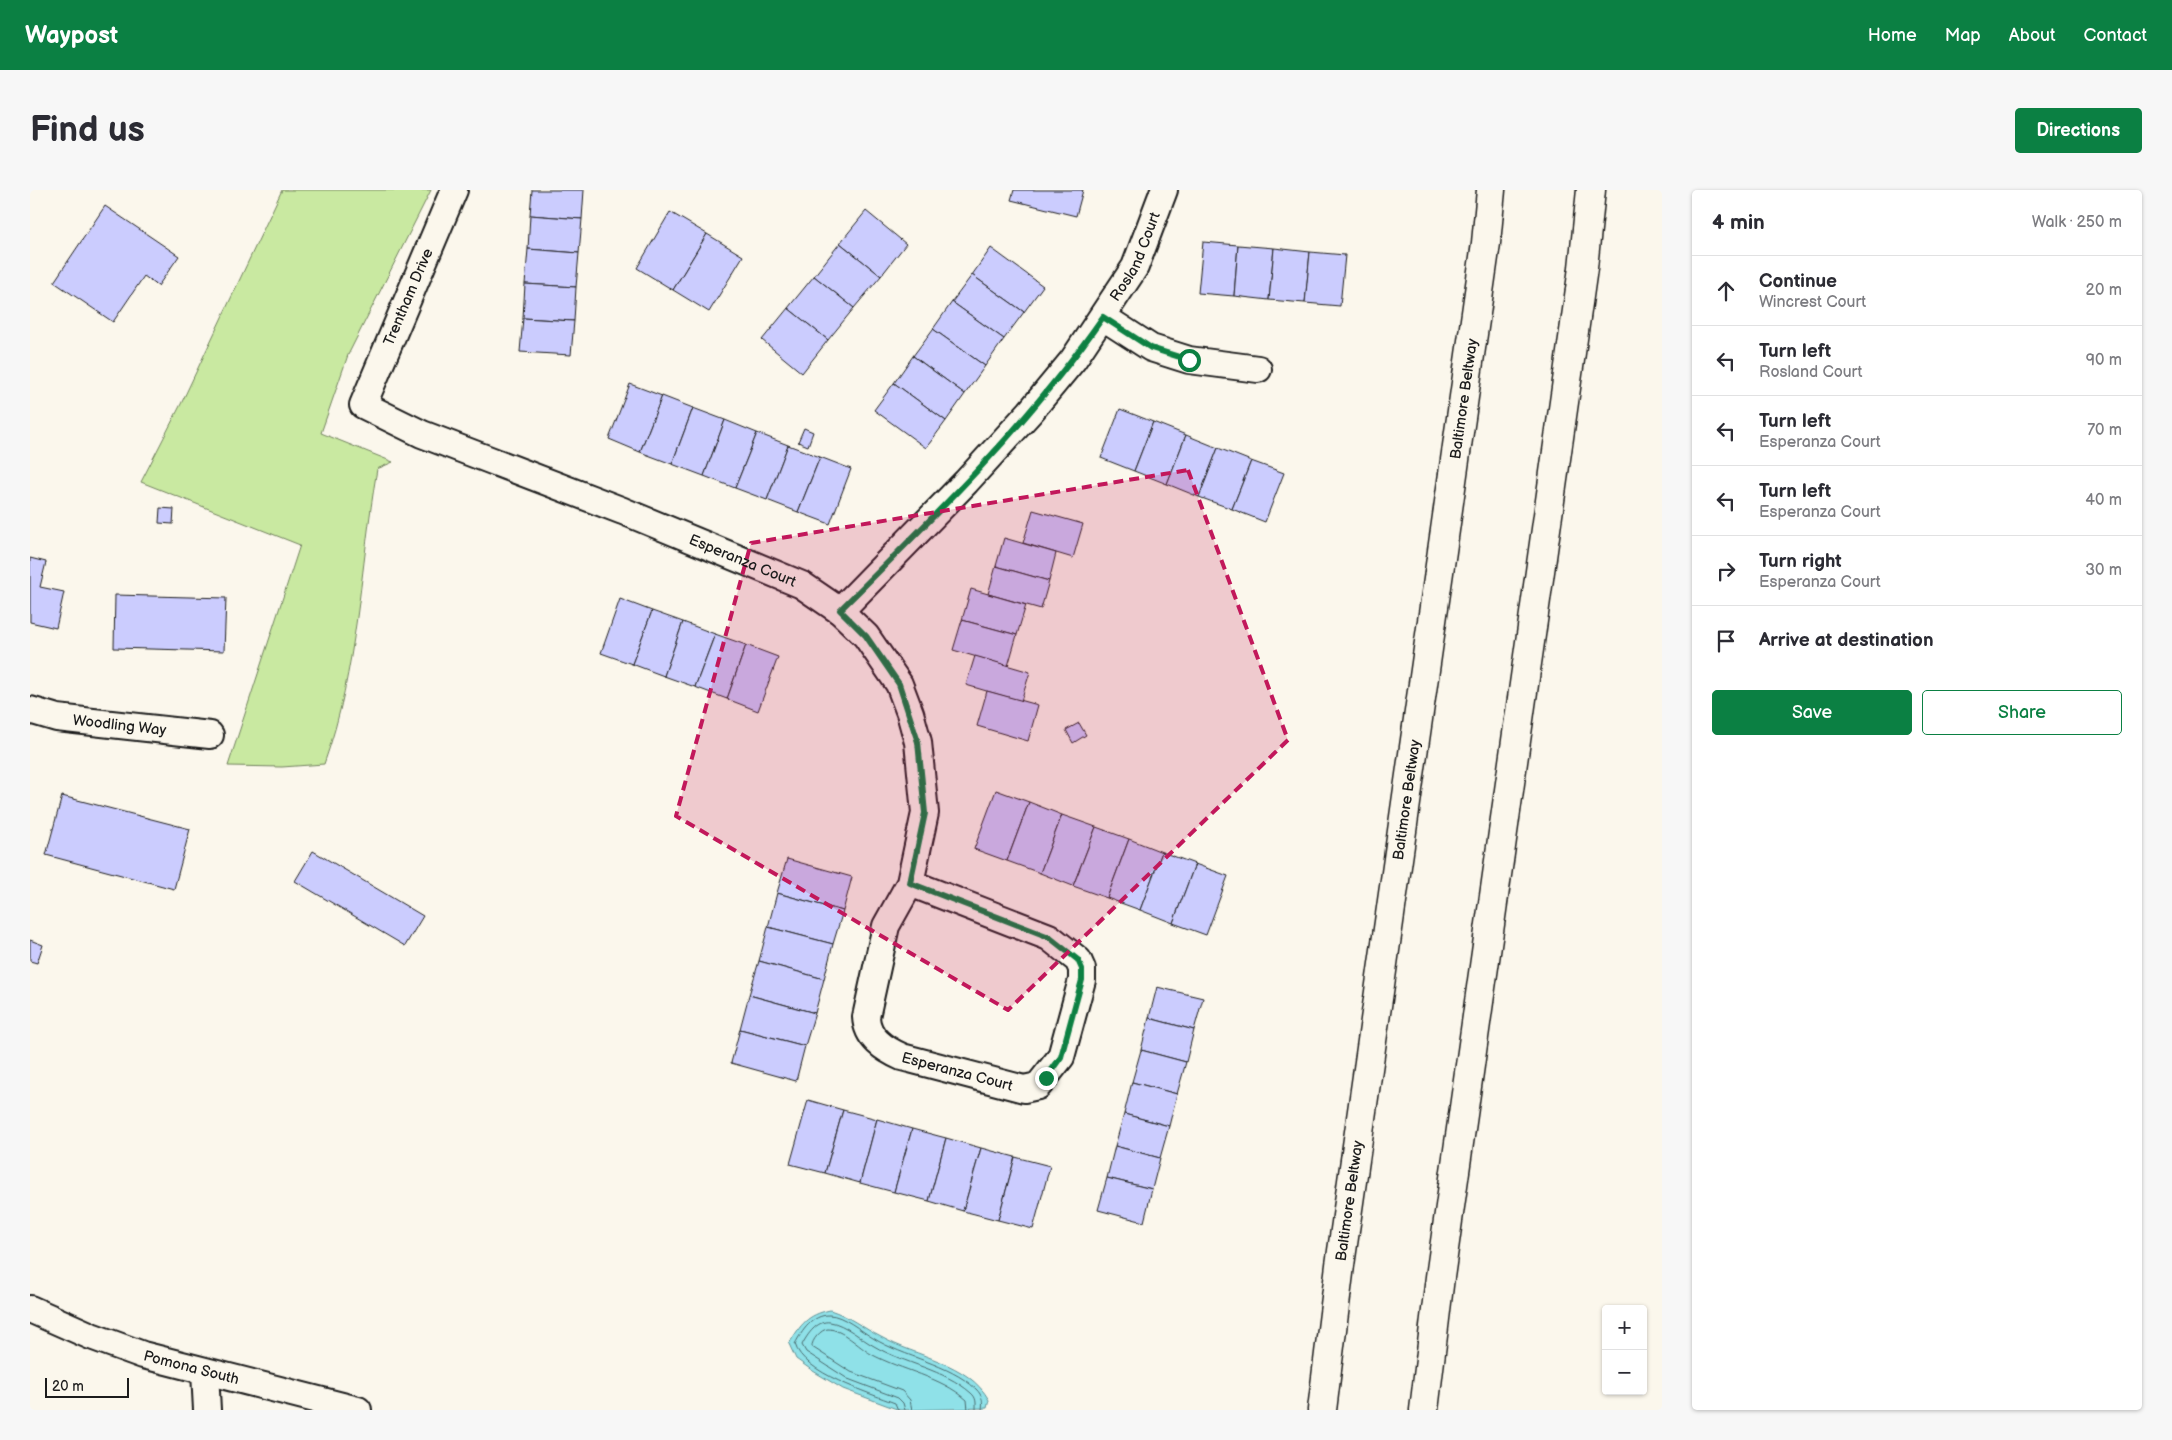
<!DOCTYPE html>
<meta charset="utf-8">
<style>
body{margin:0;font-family:"Balsamiq Sans",sans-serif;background:#f7f7f7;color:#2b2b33}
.controls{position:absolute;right:15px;bottom:15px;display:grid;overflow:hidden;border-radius:5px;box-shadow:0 1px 4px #0004}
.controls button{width:45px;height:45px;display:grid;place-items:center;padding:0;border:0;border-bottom:1px solid #e1e1e2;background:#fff;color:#2b2b33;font:25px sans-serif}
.scale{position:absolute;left:15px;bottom:12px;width:84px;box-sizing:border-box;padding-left:5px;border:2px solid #1c1c1c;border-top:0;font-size:14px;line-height:18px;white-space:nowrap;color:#1c1c1c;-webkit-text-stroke:4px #fbf7ec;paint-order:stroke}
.stop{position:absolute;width:15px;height:15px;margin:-11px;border:4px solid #0b8043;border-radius:50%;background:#fff}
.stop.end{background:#0b8043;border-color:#fff;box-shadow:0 1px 5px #0008}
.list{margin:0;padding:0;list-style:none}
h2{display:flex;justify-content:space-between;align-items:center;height:65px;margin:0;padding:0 20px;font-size:21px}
h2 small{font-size:16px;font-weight:400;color:#7c7c81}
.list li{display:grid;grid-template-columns:32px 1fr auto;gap:15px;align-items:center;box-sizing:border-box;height:70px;padding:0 20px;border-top:1px solid #e1e1e2}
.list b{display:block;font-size:19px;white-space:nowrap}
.list p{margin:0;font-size:16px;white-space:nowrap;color:#7c7c81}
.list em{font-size:16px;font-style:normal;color:#7c7c81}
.actions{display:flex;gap:10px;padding:15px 20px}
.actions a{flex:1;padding:11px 0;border:1px solid #0b8043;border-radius:5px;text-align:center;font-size:18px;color:#0b8043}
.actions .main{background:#0b8043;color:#fff}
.icon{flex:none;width:28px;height:28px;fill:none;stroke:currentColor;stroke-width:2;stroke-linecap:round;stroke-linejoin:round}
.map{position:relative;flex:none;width:1632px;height:1220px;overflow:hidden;border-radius:5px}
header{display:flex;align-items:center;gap:30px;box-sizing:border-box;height:70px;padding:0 25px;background:#0b8043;color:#fff}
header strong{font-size:24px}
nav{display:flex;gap:28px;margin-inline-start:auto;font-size:18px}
.intro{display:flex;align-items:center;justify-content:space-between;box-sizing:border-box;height:120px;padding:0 30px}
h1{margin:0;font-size:35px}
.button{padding:12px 22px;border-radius:5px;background:#0b8043;color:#fff;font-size:18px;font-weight:700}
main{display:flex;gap:30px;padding:0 30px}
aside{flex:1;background:#fff;border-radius:5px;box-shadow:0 1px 4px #0004}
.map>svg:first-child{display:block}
.green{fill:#c9e9a1;stroke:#72825e}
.water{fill:#8fe1e8;stroke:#619296}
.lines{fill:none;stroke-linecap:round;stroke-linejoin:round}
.shore{stroke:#4a6b6e;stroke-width:1}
.building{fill:#cbccfe;stroke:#1c1c1c}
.street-casing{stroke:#1c1c1c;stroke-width:30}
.highway-casing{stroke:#1c1c1c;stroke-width:31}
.street{stroke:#fbf7ec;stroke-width:26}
.highway{stroke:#fbf7ec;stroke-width:28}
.route{stroke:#0b8043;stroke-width:6}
.marked{fill:#c2185b;fill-opacity:0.2;stroke:#c2185b;stroke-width:4;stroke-dasharray:10 6;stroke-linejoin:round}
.labels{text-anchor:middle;stroke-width:4;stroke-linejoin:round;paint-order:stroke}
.street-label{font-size:15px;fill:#1c1c1c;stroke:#fbf7ec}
</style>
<header>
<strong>Waypost</strong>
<nav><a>Home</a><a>Map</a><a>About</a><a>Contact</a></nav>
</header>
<div class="intro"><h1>Find us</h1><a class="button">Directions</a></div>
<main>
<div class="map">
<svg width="1632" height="1220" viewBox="0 0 1632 1220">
<rect width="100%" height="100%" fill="#fbf7ec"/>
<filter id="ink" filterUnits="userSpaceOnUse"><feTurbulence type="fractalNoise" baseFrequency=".02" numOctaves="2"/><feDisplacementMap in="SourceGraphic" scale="10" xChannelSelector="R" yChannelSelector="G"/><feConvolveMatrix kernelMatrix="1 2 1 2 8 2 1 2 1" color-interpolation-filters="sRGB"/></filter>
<g filter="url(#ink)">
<path class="green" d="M252,0H401L318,165L291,243L363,272L347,279C330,378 328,479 294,574L252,577L198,576L270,355L111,292L151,214Z"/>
<path class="water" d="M800,1120C819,1126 833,1138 851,1147C886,1167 938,1172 959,1210L957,1218L870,1220L864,1218L813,1199L783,1181L766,1169L759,1154C771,1134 777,1125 800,1120Z"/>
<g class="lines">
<g class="shore">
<path d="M868,1220L865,1213C839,1203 773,1183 765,1154C772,1141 782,1125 799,1125C813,1125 831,1141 843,1148C875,1168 918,1173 946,1199C953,1206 953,1211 952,1220"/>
<path d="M875,1220L873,1213L868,1208L818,1189L776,1162L772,1155C777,1145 787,1130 800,1132C815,1134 831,1149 844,1156C874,1174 914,1179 941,1203C947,1208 946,1213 946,1220"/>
<path d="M882,1220L880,1210L872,1201L821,1182L782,1157C781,1151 791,1139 798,1139C812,1139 829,1157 841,1164C872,1181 910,1186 937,1210L938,1220"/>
</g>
</g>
<g class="building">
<path d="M502,0H554L552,29L500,25Z"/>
<path d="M984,0H1053L1046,26L981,10Z"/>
<path d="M75,16L149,66L128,96L114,86L83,132L24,92Z"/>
<path d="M836,21L876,54L851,86L810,53Z"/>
<path d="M640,22L677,44L643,100L607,78Z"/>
<path d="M500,25L552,29L549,63L498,59Z"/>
<path d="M677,44L713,66L679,122L643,100Z"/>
<path d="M1173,52L1208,55L1204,106L1168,103Z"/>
<path d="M810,53L851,86L824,118L784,86Z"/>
<path d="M1208,55L1244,58L1239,110L1204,106Z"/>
<path d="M961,58L1013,96L994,122L942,85Z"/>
<path d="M1244,58L1280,62L1275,113L1239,110Z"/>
<path d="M498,59L549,63L546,97L495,94Z"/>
<path d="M1280,62L1315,65L1310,116L1275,113Z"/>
<path d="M942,85L994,122L974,149L922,112Z"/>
<path d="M784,86L824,118L798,150L758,118Z"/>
<path d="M495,94L546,97L544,131L493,128Z"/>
<path d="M922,112L974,149L955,176L903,139Z"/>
<path d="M758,118L798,150L772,183L732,150Z"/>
<path d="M493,128L544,131L541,165L490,162Z"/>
<path d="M903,139L955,176L935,204L883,166Z"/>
<path d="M883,166L935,204L916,231L864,193Z"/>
<path d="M864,193L916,231L896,258L844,220Z"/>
<path d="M600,194L632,206L610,262L579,249Z"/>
<path d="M632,206L663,218L642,274L610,262Z"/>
<path d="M663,218L695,230L674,286L642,274Z"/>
<path d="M1090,219L1123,232L1104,281L1071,268Z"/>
<path d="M695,230L727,243L705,298L674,286Z"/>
<path d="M1123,232L1156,245L1137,294L1104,281Z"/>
<path d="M774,238L783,242L778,256L768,252Z"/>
<path d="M727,243L758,255L737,310L705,298Z"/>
<path d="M1156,245L1188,258L1169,307L1137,294Z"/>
<path d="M758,255L790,267L768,322L737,310Z"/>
<path d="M1188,258L1221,271L1202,319L1169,307Z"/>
<path d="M790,267L821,279L800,334L768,322Z"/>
<path d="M1221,271L1254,283L1235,332L1202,319Z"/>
<path d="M130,318L144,319L143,334L129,333Z"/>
<path d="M1003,320L1053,334L1043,368L993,353Z"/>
<path d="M974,348L1026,363L1019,391L966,376Z"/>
<path d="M0,368L16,372L10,397L34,402L26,438L0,432Z"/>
<path d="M966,376L1019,391L1011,419L958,404Z"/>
<path d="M941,399L996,415L987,445L932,430Z"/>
<path d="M85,405L196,408L194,461L84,458Z"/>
<path d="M590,409L622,421L602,474L571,463Z"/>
<path d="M622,421L653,432L634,486L602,474Z"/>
<path d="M932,430L987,445L978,476L923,460Z"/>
<path d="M653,432L685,444L665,497L634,486Z"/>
<path d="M685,444L716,455L697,509L665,497Z"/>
<path d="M716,455L748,467L728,521L697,509Z"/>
<path d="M945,466L1000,482L991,511L936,495Z"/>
<path d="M957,501L1008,515L998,551L947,536Z"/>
<path d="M1049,533L1056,545L1043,553L1036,540Z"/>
<path d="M966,600L999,612L977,671L944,659Z"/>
<path d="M32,606L160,639L144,699L16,665Z"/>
<path d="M999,612L1032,625L1010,683L977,671Z"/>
<path d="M1032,625L1066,637L1043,696L1010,683Z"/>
<path d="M1066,637L1099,649L1077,708L1043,696Z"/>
<path d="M1099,649L1132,662L1110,720L1077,708Z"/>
<path d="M283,661L393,726L375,756L265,691Z"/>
<path d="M1132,662L1165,674L1143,733L1110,720Z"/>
<path d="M757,669L822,687L813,721L747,703Z"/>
<path d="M1165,674L1198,686L1176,745L1143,733Z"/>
<path d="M747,703L813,721L803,754L738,737Z"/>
<path d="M738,737L803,754L794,789L729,771Z"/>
<path d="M0,750L13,755L7,773L0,771Z"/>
<path d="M729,771L794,789L785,823L719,805Z"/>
<path d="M1127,797L1173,808L1164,840L1119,828Z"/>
<path d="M719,805L785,823L775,856L710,839Z"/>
<path d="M1119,828L1164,840L1156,872L1111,860Z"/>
<path d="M710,839L775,856L766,891L701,873Z"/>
<path d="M1111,860L1156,872L1147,904L1102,892Z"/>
<path d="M1102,892L1147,904L1139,936L1094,924Z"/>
<path d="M778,910L813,920L795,983L760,974Z"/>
<path d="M813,920L847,929L830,993L795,983Z"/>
<path d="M1094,924L1139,936L1130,968L1085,956Z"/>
<path d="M847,929L882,939L864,1002L830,993Z"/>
<path d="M882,939L916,948L899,1011L864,1002Z"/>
<path d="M916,948L951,958L933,1021L899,1011Z"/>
<path d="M1085,956L1130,968L1122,999L1077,988Z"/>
<path d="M951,958L985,967L968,1030L933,1021Z"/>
<path d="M985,967L1020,976L1003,1039L968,1030Z"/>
<path d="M1077,988L1122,999L1114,1032L1068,1020Z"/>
</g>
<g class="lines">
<g class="street-casing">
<g id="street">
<path id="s1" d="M424,0L333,215L392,244L593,321L772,395L810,421L836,446L869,494L880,523L888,552L895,623L880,693L856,736L836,827C837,848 854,859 872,867L994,899L1008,896L1031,867L1052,790V779L1048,770L1019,747L880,693"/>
<path d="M1073,127L1121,158L1159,170L1228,179"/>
<path id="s2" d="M810,421L936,292L1000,222L1043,170L1105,77L1134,0"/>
<path id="s3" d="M0,520L27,528L180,545"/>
<path id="s4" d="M0,1119L61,1146L113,1165L328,1220"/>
<path d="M175,1182L177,1220"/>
</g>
</g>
<g class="highway-casing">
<g id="highway">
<path id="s5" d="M1292,1220L1310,1075L1456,53L1461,0"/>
<path d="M1394,1220L1410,1087L1553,78L1561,0"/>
</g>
</g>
<use href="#street" class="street"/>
<use href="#highway" class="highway"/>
</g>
</g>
<g class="lines" filter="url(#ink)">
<path class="route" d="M1016,888L1031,867L1052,790V779L1048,770L1019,747L880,693L895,623L888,552L869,494L836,446L810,420C903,328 998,235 1073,127L1121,158L1159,170"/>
</g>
<path class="marked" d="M1158,280L1258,550L978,820L646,626L721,353Z"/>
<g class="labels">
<g class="street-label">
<text dy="5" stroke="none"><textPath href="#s2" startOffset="464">Rosland Court</textPath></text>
<text transform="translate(378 107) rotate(-67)" y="5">Trentham Drive</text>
<text dy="5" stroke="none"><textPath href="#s5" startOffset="1021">Baltimore Beltway</textPath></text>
<text dy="5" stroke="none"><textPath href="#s1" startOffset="644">Esperanza Court</textPath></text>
<text dy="5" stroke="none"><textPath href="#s3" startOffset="91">Woodling Way</textPath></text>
<text dy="5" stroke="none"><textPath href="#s5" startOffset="616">Baltimore Beltway</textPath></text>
<text dy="5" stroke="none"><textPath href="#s1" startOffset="1309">Esperanza Court</textPath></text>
<text dy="5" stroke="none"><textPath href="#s5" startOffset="211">Baltimore Beltway</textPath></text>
<text dy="5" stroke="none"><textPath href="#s4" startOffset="172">Pomona South</textPath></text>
</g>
</g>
</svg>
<div class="controls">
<button>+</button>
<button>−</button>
</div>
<div class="scale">20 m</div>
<div class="stop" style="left:1159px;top:170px"></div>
<div class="stop end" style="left:1016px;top:888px"></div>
</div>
<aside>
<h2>4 min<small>Walk · 250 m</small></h2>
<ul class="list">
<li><svg class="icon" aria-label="ahead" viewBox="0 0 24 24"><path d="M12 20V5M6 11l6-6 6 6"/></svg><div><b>Continue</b><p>Wincrest Court</p></div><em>20 m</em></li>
<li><svg class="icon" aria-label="left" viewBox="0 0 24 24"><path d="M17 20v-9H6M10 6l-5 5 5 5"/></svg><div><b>Turn left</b><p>Rosland Court</p></div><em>90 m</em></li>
<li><svg class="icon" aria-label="left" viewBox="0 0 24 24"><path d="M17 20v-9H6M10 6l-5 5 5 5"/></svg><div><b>Turn left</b><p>Esperanza Court</p></div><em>70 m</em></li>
<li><svg class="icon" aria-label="left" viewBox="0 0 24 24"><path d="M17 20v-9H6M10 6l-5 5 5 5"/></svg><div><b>Turn left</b><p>Esperanza Court</p></div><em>40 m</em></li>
<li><svg class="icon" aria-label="right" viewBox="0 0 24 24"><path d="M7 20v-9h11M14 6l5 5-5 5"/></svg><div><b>Turn right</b><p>Esperanza Court</p></div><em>30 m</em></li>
<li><svg class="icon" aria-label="arrive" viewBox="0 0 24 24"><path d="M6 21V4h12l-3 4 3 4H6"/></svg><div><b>Arrive at destination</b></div></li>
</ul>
<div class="actions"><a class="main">Save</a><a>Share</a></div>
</aside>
</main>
